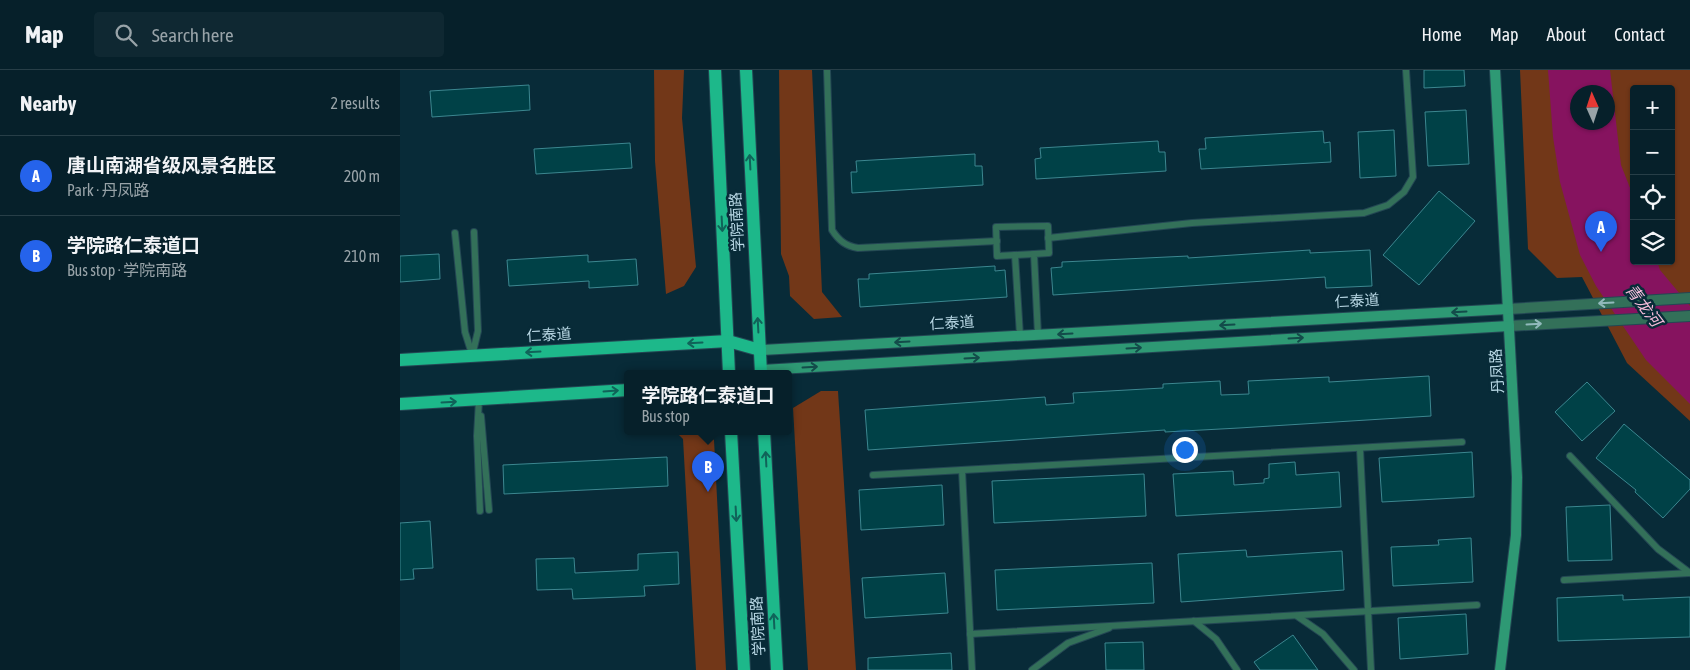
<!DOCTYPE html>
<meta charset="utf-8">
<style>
body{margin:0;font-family:"Asap Condensed","Noto Sans SC",sans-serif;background:#0f2832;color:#f1f3f6}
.controls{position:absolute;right:15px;top:15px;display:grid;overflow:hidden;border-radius:5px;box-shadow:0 1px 4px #0004}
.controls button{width:45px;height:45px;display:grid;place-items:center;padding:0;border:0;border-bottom:1px solid #273e47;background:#06202a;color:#f1f3f6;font:25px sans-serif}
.compass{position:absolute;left:1170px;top:15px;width:45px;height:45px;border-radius:50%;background:#06202a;box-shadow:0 1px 4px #0004;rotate:357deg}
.you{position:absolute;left:784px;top:379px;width:18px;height:18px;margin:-12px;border:4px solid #fff;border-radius:50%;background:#1a73e8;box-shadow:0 0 0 8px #1a73e833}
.badge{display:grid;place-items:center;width:32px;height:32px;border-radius:50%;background:#2563eb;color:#fff;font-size:16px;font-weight:700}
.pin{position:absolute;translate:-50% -41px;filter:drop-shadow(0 1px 2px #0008)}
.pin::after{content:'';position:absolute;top:26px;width:18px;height:15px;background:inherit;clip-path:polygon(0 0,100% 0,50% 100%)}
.popup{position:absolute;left:224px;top:300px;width:168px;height:65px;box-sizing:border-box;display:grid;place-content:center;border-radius:5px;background:#06202a;filter:drop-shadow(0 1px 4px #0005);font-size:16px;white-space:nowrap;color:#98a3a8}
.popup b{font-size:19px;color:#f1f3f6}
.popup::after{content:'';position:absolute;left:50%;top:100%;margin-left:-10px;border:10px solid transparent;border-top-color:#06202a}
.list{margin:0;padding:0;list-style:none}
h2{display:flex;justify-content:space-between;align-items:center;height:65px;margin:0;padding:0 20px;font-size:21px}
h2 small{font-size:16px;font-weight:400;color:#98a3a8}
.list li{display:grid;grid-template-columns:32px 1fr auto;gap:15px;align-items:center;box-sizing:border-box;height:80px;padding:0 20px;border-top:1px solid #273e47}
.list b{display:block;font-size:19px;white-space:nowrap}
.list p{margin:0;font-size:16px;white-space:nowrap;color:#98a3a8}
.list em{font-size:16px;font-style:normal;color:#98a3a8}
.icon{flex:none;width:28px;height:28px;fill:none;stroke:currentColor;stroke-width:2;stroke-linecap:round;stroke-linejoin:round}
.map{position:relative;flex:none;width:1290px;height:600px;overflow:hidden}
header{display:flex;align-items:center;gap:30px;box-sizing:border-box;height:70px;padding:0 25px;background:#06202a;border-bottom:1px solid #273e47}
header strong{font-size:24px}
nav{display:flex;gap:28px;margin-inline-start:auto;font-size:18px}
.search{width:350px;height:45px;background:#0f2832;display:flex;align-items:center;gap:12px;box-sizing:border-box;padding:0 18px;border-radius:5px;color:#98a3a8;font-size:19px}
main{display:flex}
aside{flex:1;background:#06202a}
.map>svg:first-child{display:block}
.green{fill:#723718;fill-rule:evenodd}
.water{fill:#86135f;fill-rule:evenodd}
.building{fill:#004147;stroke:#3c8790}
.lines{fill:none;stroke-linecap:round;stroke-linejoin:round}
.service-casing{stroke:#244754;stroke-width:8}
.minor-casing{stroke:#244754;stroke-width:12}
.secondary-casing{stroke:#244754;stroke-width:12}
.primary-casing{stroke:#244754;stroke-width:14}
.service{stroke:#337059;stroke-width:6}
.minor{stroke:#337059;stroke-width:10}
.secondary{stroke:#2e9974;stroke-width:10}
.primary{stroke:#1db88a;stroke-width:12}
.oneway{stroke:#106359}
.oneway2{stroke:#91b9bb}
.oneway3{stroke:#134c4a}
.labels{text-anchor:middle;stroke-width:5;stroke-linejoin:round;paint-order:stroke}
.street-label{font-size:15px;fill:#b9d8e5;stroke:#082b38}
.water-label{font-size:16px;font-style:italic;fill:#f6bcda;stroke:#082b38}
</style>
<header>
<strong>Map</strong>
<div class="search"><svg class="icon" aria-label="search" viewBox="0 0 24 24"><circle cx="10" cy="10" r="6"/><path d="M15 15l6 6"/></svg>Search here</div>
<nav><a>Home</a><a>Map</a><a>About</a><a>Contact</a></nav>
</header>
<main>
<aside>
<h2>Nearby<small>2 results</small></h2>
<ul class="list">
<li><span class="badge">A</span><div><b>唐山南湖省级风景名胜区</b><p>Park · 丹凤路</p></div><em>200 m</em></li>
<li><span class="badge">B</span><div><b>学院路仁泰道口</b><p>Bus stop · 学院南路</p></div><em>210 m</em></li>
</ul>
</aside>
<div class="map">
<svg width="1290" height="600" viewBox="0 0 1290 600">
<rect width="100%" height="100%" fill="#082b38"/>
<g class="green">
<path d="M254,0H284L282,48L296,197L284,216L266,224L255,91Z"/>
<path d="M379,0H412L422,222L442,247L414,249L390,226L389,206L381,184Z"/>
<path d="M1120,0H1290V351L1227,293L1182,207L1157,208L1128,179ZM1234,19H1271V191H1234ZM1178,22H1208V52H1178Z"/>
<path d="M421,321H438L456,600H408L393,338Z"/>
<path d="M275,361H306L314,370L326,600H296L283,369Z"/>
</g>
<path class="water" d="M1148,0H1210L1221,95L1234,128V191H1257L1260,200L1290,236V334L1246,290L1196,216L1180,185L1160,112L1153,67ZM1178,22H1208V52H1178Z"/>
<g class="building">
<path d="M1024,0H1064L1065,16L1024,18Z"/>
<path d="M129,15L130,40L32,47L30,21Z"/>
<path d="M1066,40L1069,94L1028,96L1025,42Z"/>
<path d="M994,60L996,106L960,108L958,62Z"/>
<path d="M923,61L924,73L930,72L931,92L801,99L799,79H806L805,68Z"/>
<path d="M758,71L759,82H765L766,101L636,109L635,89L641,88L640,78Z"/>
<path d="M230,73L232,98L136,104L134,79Z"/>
<path d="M575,84V96H582L583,115L452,123L451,102H457L456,91Z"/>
<path d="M1039,121L1075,151L1019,215L983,185Z"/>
<path d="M910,180V183L970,180L972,216L926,218L925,207L653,225L651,198L662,197V192L788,186V188Z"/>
<path d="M39,184L40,209L0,212V186Z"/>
<path d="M188,185V192L236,189L238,215L189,218V211L109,216L107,190Z"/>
<path d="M595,196V201L605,200L607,227L460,237L458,209H469V204Z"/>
<path d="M1029,306L1031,346L839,358L765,362V360L468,380L465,340L645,327L646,335L674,333L673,323L763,318V314L820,311L821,325L849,324L848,311L929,307V312Z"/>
<path d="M1187,312L1215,341L1182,371L1155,342Z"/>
<path d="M1224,354L1290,410V419L1263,448L1235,422L1236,420L1196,388Z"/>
<path d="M1072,382L1074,427L982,432L979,388Z"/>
<path d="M267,387L268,416L104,424L103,395Z"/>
<path d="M895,392L896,405L939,402L941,437L776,446L773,404L833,401L834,415L864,413V409L869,408V394Z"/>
<path d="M744,404L746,446L594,453L592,411Z"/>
<path d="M542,415L544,455L461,460L459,420Z"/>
<path d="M1210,435L1212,490L1168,491L1166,437Z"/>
<path d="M30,451L33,498L13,499L14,509L0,510V453Z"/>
<path d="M1071,468L1073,512L993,516L991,477L1039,475L1038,470Z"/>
<path d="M846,480L847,487L942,481L944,520L781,532L778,484Z"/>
<path d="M278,482L279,514L244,516L245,526L173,529L172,519L137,520L136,489L174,488L175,503L238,500V484Z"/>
<path d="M752,493L754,533L597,540L595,500Z"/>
<path d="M545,503L548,543L465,548L462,508Z"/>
<path d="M1223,525V530L1290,527V567L1158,571L1157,528Z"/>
<path d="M1066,544L1068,584L1000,589L998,548Z"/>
<path d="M893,565L918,600H860L854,592Z"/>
<path d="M743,572L744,600H706L705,573Z"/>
<path d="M551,583L552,600H468V588Z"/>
</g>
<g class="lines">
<g class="service-casing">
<g id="service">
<path d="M427,0L432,160C439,171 446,176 458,178L597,171"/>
<path d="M55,163L65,262L72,284"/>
<path d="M648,168L792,153L964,143L988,135L1004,122L1013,107L1006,0"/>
<path d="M615,185L634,184"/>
<path d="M620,266L615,185L597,186L596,157L648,156L649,183L634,184L638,265"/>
<path d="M72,286L78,261L74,162"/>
<path d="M79,330L77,366L80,441"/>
<path d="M81,346L89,440"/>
<path d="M960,379L971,600"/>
<path d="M1170,386L1258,479L1290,503"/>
<path d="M562,400L572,600"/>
<path d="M473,405L1062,372"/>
<path d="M1164,510L1290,503"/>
<path d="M897,546L923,564L954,600"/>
<path d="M794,551L816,569L837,600"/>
<path d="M570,564L1077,535"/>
<path d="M632,600L668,573L709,558"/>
</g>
</g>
<g class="minor-casing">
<g id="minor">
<path d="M1108,239L1290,228"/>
<path d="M1109,256L1290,246"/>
</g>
</g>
<g class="secondary-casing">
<g id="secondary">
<path d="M1095,0L1117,407L1116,465L1100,600"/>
<path d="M360,280L1108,239"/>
<path d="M361,300L1109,256"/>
</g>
</g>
<g class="primary-casing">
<g id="primary">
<path d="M315,0L329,303"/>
<path d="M346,0L361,303"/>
<path d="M0,290L328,271L360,280"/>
<path d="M0,334L228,320"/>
<path d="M331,361L344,600"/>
<path d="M364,361L377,600"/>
</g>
</g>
<use href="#service" class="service"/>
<use href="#minor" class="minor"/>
<use href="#secondary" class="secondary"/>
<use href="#primary" class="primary"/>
</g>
<defs><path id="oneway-shaft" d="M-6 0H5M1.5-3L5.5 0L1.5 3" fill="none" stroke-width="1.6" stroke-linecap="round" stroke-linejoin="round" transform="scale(1.25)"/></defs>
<g class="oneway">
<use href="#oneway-shaft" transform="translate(350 92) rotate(-93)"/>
<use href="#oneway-shaft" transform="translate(322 154) rotate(87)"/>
<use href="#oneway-shaft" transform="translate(358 255) rotate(-93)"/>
<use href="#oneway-shaft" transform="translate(295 273) rotate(177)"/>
<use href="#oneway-shaft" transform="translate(133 282) rotate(177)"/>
<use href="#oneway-shaft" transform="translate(211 321) rotate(-4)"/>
<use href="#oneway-shaft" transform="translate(49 332) rotate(-3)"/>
<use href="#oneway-shaft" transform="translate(366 389) rotate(-93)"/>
<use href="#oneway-shaft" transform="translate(336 444) rotate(87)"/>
<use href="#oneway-shaft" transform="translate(374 551) rotate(-93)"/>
</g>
<g class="oneway2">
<use href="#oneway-shaft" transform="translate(1206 233) rotate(177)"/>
<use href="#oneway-shaft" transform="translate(1134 254) rotate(-3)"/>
</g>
<g class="oneway3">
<use href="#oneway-shaft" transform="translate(1059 242) rotate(177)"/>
<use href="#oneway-shaft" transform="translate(827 255) rotate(177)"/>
<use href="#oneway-shaft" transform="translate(665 264) rotate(177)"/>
<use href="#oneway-shaft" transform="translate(896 268) rotate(-3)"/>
<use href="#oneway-shaft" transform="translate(502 272) rotate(177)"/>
<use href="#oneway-shaft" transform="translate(734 278) rotate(-3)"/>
<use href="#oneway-shaft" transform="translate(572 288) rotate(-3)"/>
<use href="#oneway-shaft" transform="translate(410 297) rotate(-3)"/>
</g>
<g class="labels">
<g class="street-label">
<text transform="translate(337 152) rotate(-93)" y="5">学院南路</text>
<text transform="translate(957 231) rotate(-3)" y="5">仁泰道</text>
<text transform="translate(552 253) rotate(-3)" y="5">仁泰道</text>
<text transform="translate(149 265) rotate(-3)" y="5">仁泰道</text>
<text transform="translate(1097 301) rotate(-93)" y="5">丹凤路</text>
<text transform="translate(358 556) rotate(-93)" y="5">学院南路</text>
</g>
<g class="water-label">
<text transform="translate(1244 235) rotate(53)" y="6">青龙河</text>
</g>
</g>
</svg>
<div class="controls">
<button>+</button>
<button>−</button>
<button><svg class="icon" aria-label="locate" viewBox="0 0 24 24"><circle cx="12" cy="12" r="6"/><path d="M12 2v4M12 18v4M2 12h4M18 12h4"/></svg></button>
<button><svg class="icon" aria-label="layers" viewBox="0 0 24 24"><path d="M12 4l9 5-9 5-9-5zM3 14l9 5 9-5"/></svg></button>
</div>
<svg class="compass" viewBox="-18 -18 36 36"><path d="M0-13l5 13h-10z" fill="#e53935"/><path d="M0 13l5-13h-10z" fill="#98a3a8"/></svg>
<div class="you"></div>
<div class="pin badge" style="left:1201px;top:182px">A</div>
<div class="pin badge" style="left:308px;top:422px">B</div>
<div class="popup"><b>学院路仁泰道口</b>Bus stop</div>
</div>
</main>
